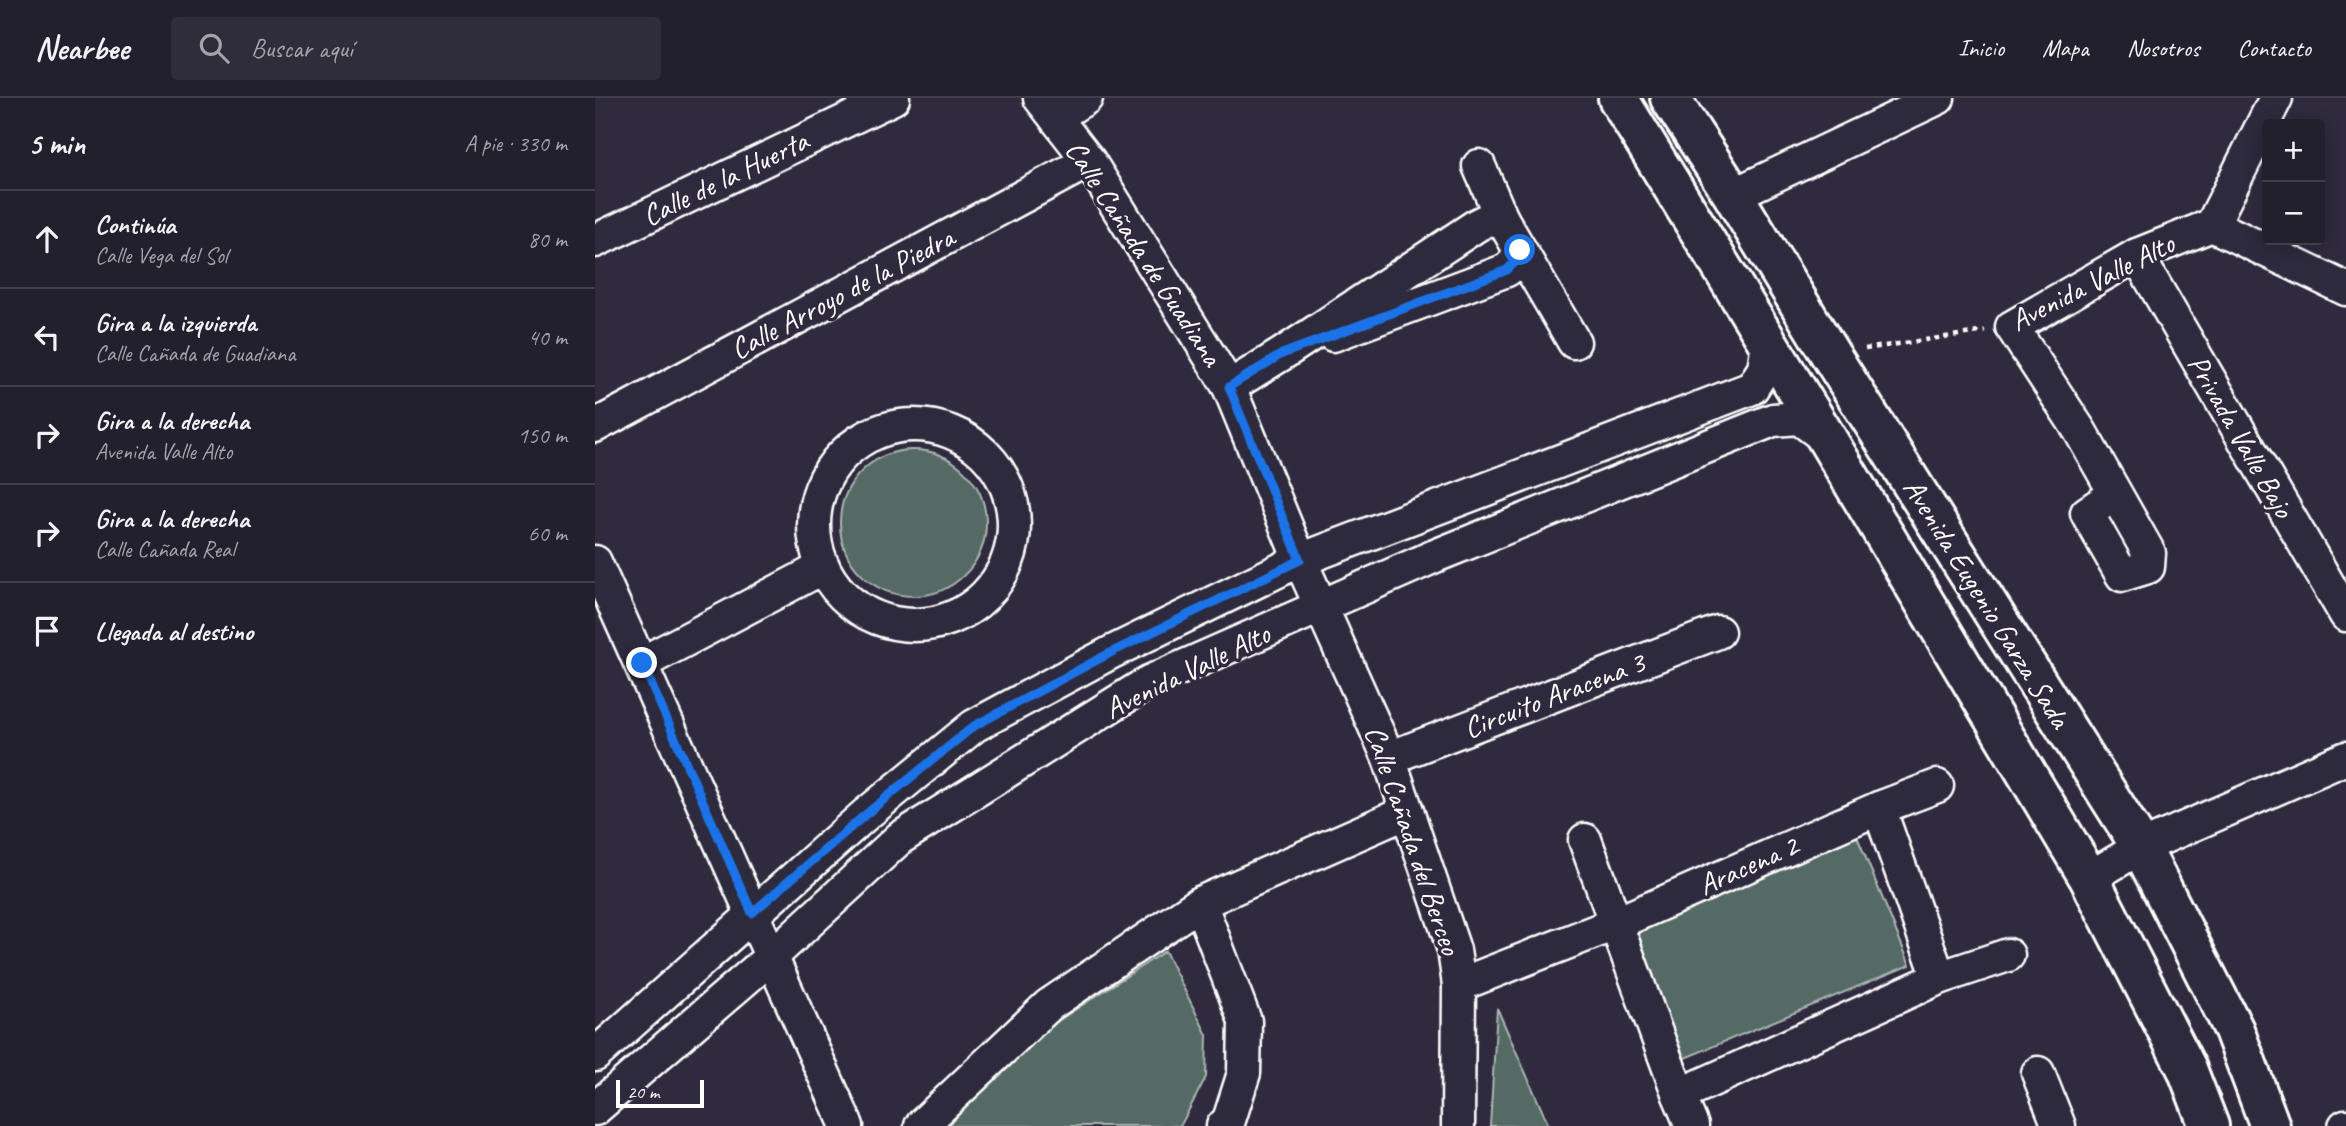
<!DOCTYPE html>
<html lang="es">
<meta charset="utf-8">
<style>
body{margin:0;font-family:Caveat,sans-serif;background:#2f2d3a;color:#f1f3f6}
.controls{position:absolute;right:21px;top:21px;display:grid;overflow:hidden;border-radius:7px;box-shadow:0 4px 18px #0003}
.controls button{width:63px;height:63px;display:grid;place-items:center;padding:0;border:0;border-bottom:2px solid #403e4a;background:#23202e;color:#f1f3f6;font:35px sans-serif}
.scale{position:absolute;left:21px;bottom:18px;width:88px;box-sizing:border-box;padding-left:7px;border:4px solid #fff;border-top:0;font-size:19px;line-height:24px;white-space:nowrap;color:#fff;-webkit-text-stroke:5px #2f2a3d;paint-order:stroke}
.stop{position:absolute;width:21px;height:21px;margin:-16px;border:5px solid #1a73e8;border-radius:50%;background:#fff}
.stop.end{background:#1a73e8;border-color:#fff;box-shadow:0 2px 7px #0008}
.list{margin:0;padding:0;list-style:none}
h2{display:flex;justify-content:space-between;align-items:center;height:91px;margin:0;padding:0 28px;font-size:30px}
h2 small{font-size:23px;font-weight:400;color:#a3a3aa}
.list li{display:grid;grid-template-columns:46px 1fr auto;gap:21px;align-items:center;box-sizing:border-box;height:98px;padding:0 28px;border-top:2px solid #403e4a}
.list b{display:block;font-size:26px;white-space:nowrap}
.list p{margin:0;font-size:23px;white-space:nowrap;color:#a3a3aa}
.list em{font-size:23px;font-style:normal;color:#a3a3aa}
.icon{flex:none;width:38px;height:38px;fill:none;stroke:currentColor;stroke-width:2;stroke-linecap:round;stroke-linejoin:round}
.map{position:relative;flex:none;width:1751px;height:1028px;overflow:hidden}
header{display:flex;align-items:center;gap:42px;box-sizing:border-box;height:98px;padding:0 35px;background:#23202e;border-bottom:2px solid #403e4a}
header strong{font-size:33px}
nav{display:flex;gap:38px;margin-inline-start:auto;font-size:24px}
.search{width:490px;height:63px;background:#2f2d3a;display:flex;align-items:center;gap:18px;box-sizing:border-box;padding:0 24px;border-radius:7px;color:#a3a3aa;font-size:26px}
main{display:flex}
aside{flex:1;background:#23202e}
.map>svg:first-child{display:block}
.green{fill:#566b65;stroke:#aab5b2;stroke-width:2}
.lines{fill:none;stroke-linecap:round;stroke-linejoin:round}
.minor-casing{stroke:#fff;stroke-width:37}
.tertiary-casing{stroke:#fff;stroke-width:44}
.path{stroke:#fff;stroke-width:4.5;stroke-dasharray:5 5;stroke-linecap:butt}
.minor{stroke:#2f2a3d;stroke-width:32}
.tertiary{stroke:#2f2a3d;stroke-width:38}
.route{stroke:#1a73e8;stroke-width:9}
.labels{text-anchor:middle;stroke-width:7;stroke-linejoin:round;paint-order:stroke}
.street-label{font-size:30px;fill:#fff;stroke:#2f2a3d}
</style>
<header>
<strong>Nearbee</strong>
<div class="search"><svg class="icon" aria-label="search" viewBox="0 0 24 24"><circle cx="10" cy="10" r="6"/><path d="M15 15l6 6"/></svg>Buscar aquí</div>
<nav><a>Inicio</a><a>Mapa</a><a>Nosotros</a><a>Contacto</a></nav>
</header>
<main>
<aside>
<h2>5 min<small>A pie · 330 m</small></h2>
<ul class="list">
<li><svg class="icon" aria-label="ahead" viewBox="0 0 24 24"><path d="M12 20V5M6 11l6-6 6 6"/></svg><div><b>Continúa</b><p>Calle Vega del Sol</p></div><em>80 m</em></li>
<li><svg class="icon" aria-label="left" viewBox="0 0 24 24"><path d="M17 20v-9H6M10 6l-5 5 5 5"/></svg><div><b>Gira a la izquierda</b><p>Calle Cañada de Guadiana</p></div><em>40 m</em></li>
<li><svg class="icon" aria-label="right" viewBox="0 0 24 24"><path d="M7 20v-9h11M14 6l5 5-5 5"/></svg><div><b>Gira a la derecha</b><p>Avenida Valle Alto</p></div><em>150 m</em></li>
<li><svg class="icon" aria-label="right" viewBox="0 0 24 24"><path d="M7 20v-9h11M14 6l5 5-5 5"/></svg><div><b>Gira a la derecha</b><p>Calle Cañada Real</p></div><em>60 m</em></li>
<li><svg class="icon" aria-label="arrive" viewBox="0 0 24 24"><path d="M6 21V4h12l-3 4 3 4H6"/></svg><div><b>Llegada al destino</b></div></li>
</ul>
</aside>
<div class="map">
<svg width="1751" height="1028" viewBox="0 0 1751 1028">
<rect width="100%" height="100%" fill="#2f2a3d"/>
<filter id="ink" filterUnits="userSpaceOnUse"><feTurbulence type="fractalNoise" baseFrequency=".0143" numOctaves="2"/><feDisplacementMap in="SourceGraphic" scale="14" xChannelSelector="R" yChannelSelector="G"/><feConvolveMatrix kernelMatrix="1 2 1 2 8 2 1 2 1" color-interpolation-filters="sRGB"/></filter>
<g filter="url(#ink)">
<g class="green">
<circle cx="318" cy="425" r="73"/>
<path d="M1259,731L1315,867L1090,960L1040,865L1028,838Z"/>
<path d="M570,853L612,937L611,979L587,1025L584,1028H352L446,934Z"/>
<path d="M902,910L954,1028H895Z"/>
</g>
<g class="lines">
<g class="minor-casing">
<g id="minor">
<path d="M445,0L494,63L634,289L705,462L794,660L859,852L864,887L863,1028"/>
<path d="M460,19L491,0"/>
<path d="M884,68L907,121L979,244"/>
<path d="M1138,97L1343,0"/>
<path d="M1617,127L1751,191"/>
<path d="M0,143L298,0"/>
<path d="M1542,157L1751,517"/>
<path d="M738,237L912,172L920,164L925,152"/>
<path d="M634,289L687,256L882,127L892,122L907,121"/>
<circle cx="319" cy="427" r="100"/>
<path d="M0,328L494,63"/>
<path d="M1520,396L1492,415L1527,477L1553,469L1554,455L1485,333L1417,229L1542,157L1617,127L1681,0"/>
<path d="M0,464L252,1028"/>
<path d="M47,565L227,470"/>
<path d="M794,660L1123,534"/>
<path d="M1284,710L1344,880"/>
<path d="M990,742L1084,997L1097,1028"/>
<path d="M1494,780L1546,749L1751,660"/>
<path d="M605,805L650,923L649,975L634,1022L628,1028"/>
<path d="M864,887L1022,825L1284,710L1342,688"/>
<path d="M0,957L270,717L379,628L515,555L705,462L1157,290L1169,271L1173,245"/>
<path d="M1443,975L1464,1028"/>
<path d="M1084,997L1344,880L1413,857"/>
<path d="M0,1011L176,859L305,740L554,584L840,458L1178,322L1204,320L1232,341"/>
<path d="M326,1028L454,907L605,805L812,714"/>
<path d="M1750,1028H1751"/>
</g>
</g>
<g class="tertiary-casing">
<g id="tertiary">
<path d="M1023,0L1232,341L1494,780L1592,971L1614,1028"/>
<path d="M1075,0L1138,97L1235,256L1546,749L1639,932L1675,1028"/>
</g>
</g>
<path class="path" d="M1270,251L1390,233"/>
<use href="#minor" class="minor"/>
<use href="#tertiary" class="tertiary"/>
</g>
</g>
<g class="lines" filter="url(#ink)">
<path class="route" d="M47,565L157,815L270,717L379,628L515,555L705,462L634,289L687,256L912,172L920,164L925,152"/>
</g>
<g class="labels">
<g class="street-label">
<text transform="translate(130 80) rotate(-26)" y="10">Calle de la Huerta</text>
<text transform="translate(549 155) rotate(57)" y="10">Calle Cañada de Guadiana</text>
<text transform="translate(1497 184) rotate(-27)" y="10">Avenida Valle Alto</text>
<text transform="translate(247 195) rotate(-28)" y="10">Calle Arroyo de la Piedra</text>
<text transform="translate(1646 338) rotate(60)" y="10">Privada Valle Bajo</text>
<text transform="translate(1392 505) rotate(58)" y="10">Avenida Eugenio Garza Sada</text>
<text transform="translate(592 573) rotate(-26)" y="10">Avenida Valle Alto</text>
<text transform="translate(959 597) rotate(-21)" y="10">Circuito Aracena 3</text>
<text transform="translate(818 742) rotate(71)" y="10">Calle Cañada del Berceo</text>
<text transform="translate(1153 767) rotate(-24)" y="10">Aracena 2</text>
</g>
</g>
</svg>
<div class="controls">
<button>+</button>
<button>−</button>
</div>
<div class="scale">20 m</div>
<div class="stop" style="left:925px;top:152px"></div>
<div class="stop end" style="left:47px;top:565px"></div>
</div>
</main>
